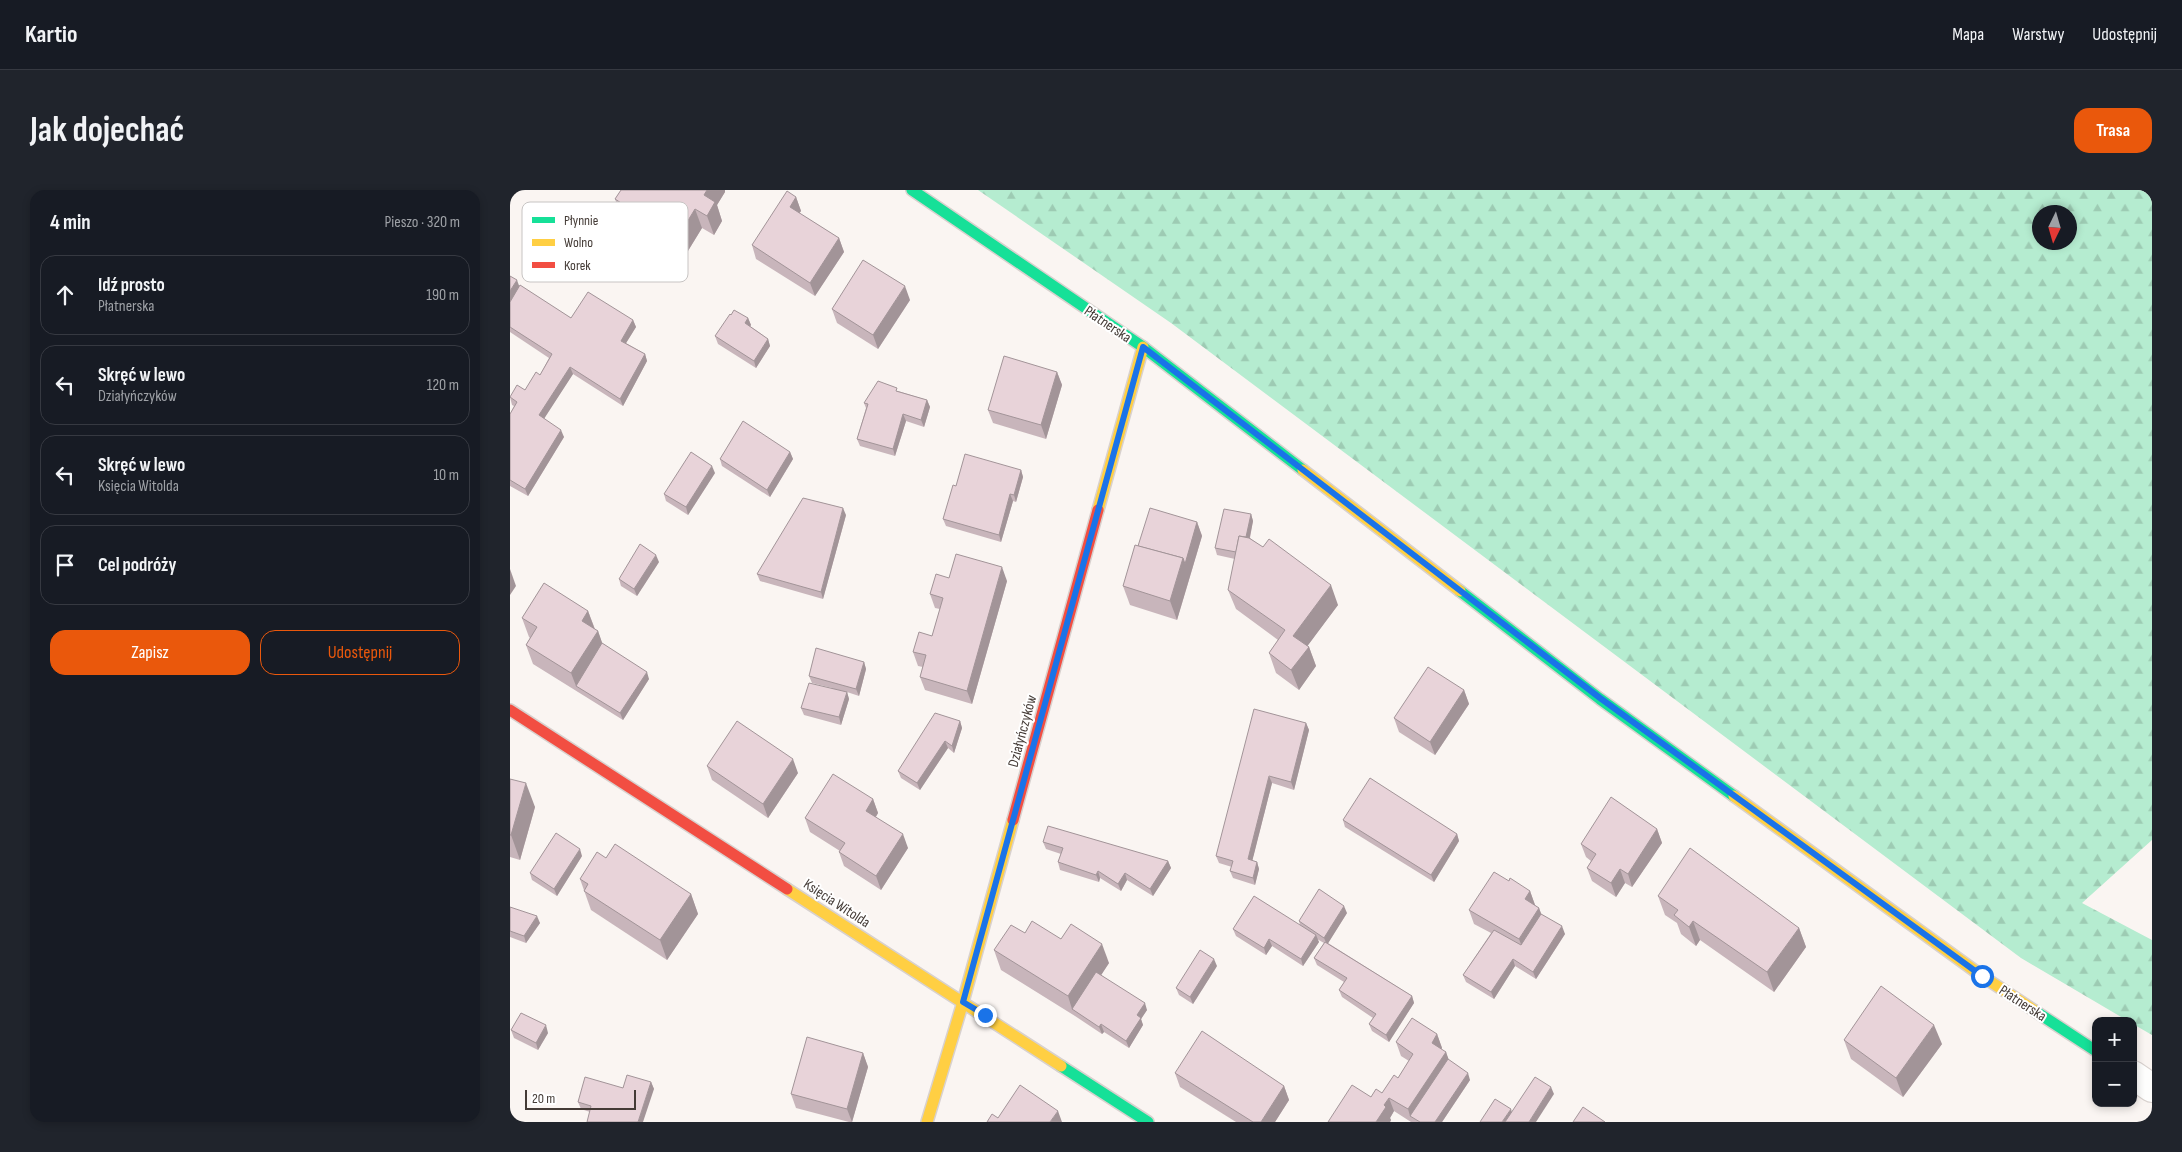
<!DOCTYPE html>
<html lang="pl">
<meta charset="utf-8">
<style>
body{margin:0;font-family:"Sofia Sans Condensed",sans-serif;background:#20242c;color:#f1f3f6}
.controls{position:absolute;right:15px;bottom:15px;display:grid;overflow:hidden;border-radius:10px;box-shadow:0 2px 8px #0003}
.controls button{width:45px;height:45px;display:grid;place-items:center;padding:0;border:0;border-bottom:1px solid #363941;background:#171b24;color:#f1f3f6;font:25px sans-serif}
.compass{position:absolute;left:1522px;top:15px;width:45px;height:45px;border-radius:50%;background:#171b24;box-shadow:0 2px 8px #0003;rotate:185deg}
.scale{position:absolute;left:15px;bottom:12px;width:111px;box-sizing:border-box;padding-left:5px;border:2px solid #443b36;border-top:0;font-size:14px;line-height:18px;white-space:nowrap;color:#443b36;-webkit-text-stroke:4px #fff;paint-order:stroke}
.stop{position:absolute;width:15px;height:15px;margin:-11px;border:4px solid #1a73e8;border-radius:50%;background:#fff}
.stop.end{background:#1a73e8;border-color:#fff;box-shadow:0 1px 5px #0008}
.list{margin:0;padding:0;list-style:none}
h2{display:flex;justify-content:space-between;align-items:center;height:65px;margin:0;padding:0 20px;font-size:21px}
h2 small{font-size:16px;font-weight:400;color:#9ea1a6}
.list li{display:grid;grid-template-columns:32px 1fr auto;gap:15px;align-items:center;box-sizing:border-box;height:80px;margin:0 10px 10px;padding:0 10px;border:1px solid #363941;border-radius:15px}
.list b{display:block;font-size:19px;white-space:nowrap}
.list p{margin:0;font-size:16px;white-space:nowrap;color:#9ea1a6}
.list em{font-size:16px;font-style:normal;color:#9ea1a6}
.actions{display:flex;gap:10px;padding:15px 20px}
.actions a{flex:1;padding:11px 0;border:1px solid #ea580c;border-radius:15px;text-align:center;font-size:18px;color:#ea580c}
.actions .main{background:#ea580c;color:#fff}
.icon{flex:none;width:28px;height:28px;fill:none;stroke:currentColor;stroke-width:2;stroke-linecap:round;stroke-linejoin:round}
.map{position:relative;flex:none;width:1642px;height:932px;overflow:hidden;border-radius:15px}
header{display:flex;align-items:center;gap:30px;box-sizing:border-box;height:70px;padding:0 25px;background:#171b24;border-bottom:1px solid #363941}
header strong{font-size:24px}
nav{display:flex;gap:28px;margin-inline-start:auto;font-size:18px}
.intro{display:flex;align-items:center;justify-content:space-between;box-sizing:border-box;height:120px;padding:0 30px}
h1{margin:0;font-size:35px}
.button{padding:12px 22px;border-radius:15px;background:#ea580c;color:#fff;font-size:18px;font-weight:700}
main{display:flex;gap:30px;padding:0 30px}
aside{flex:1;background:#171b24;border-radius:15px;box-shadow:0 2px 8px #0003}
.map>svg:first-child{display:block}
.forest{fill:url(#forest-firs);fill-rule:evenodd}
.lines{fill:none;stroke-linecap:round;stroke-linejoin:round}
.street-casing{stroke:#d8d1ce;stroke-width:30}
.fast-casing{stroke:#d8d1ce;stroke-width:14}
.slow-casing{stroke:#d8d1ce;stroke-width:14}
.jam-casing{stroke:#d8d1ce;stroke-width:14}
.street{stroke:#fefefd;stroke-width:28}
.fast{stroke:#16e098;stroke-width:11}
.slow{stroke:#ffcf43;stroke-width:11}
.jam{stroke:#f24e42;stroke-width:11}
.wall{fill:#c8b5bb}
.shaded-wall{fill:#a29498}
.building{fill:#e8d3d9;stroke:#a29498}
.route{stroke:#1a73e8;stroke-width:6}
.labels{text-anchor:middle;stroke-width:4;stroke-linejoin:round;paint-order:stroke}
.street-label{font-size:15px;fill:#443b36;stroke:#fff}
.key{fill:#fff;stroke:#c7c4c3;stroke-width:1}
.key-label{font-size:14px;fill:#443b36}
</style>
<header>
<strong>Kartio</strong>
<nav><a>Mapa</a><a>Warstwy</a><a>Udostępnij</a></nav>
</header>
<div class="intro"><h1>Jak dojechać</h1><a class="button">Trasa</a></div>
<main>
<aside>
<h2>4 min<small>Pieszo · 320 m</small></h2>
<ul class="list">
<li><svg class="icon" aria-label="ahead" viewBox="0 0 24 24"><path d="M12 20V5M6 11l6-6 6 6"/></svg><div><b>Idź prosto</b><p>Płatnerska</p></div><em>190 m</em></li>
<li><svg class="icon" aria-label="left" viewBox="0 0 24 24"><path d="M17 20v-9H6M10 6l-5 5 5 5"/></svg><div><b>Skręć w lewo</b><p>Działyńczyków</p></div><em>120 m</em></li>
<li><svg class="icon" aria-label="left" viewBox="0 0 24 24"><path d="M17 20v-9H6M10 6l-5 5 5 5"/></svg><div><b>Skręć w lewo</b><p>Księcia Witolda</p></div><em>10 m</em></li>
<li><svg class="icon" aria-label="arrive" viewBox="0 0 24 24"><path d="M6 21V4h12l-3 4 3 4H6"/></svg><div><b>Cel podróży</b></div></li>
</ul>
<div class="actions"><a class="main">Zapisz</a><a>Udostępnij</a></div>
</aside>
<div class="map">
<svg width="1642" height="932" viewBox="0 0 1642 932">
<defs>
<pattern id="forest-firs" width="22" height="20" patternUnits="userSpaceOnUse" patternTransform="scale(1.25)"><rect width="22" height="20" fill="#b5ecd0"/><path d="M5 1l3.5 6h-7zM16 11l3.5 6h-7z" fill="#9dcbb3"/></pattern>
</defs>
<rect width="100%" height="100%" fill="#faf5f2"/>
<path class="forest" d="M468,0H1642V650L1572,713L1642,750V845L1623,834V831H1618L1511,768L661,133ZM1530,22H1560V52H1530Z"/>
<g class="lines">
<g class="street-casing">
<path id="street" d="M1623,885L1642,898"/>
</g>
<g class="fast-casing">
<g id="fast">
<path d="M402,0L633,157L793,280"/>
<path d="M950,401L1090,509L1224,606"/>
<path d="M1525,821L1586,861"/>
<path d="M551,876L638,932"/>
</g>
</g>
<g class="slow-casing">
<g id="slow">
<path d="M793,280L950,401"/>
<path d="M588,320L633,157"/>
<path d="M1224,606L1472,786L1525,821"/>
<path d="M277,699L551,876"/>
<path d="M417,932L453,812L503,630"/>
</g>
</g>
<g class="jam-casing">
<g id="jam">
<path d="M0,520L277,699"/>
<path d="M503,630L588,320"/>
</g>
</g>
<use href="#street" class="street"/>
<use href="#fast" class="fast"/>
<use href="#slow" class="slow"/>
<use href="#jam" class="jam"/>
</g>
<g class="wall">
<path d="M111,0H215V2L207,15L212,31L204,45L192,38L170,74L139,55L135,44L112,29L105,9Z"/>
<path d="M286,7L291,21L289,23L329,48L334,62L305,106L246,69L242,55Z"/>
<path d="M0,86L9,97L61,128L123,130L126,137L116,153L135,164L137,171L113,216L63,184L34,228L54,247L18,306L0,296V224L4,216L2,215L0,207L15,200L30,185L39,168L0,142Z"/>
<path d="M400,110L368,159L327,133L322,119Z"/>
<path d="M221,125L238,128L241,135L240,136L258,149L260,156L246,178L208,154L205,146Z"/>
<path d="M547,182L552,195L536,249L483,233L478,220Z"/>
<path d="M388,201L417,210L420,217L414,237L396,231L385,266L350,256L347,249L356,218L354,213Z"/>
<path d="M280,262L283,269L260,307L212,276L210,269Z"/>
<path d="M511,280L513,287L506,312L503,311L491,352L436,336L433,329L446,296Z"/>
<path d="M205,283L178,325L156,311L154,304Z"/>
<path d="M741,324L743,331L740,348L828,415L797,456L799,457L806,476L789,500L766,483L759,463L768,450L726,419L718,400L725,369L707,365L705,358Z"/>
<path d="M336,325L313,409L250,391L247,384Z"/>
<path d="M687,332L692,346L667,430L620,415L613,396L628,356Z"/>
<path d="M149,372L127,406L111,396L109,389Z"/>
<path d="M439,388L497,391L462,514L415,500L410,487L413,477L408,476L403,462L422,446L430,419L425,418L420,404Z"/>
<path d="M78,421L85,439L88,441L92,453L139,489L113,530L23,474L16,455L20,448L19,447L12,428Z"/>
<path d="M354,472L356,479L349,506L337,502L339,509L331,535L294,525L291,518L322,498L302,493L299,486Z"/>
<path d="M954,500L959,514L925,565L889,542L884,528Z"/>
<path d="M450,531L452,538L444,563L438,558L410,600L391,588L388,581Z"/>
<path d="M796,533L799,540L784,600L762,593L742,671L747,672L749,679L745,695L723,688L720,681L722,677L709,673L706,666Z"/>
<path d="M197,576L288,583L258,628L202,590Z"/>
<path d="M0,589L25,617L10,670L0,667Z"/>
<path d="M363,609L368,623L366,627L398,658L371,700L334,676L329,662L330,661L300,642L295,628Z"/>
<path d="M833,630L947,644L949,651L924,692L835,637Z"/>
<path d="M1147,639L1152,653L1122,697L1115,693L1106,707L1082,691L1077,678L1081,671L1076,667L1071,654Z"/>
<path d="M533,652L658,671L661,678L643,706L617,690L611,701L590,688L589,692L550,680L548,672L551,664L536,659Z"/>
<path d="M72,666L47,706L22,690L20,683Z"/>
<path d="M96,668L181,704L188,724L157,770L81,720L70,689Z"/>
<path d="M999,691L1020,701L1025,715L1029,718L1031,724L1055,744L1026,789L1005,776L984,809L956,792L953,785L981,743L964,734L959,720Z"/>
<path d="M1148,706L1289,738L1296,757L1264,802L1190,750L1186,756L1171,744L1167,733L1155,725Z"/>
<path d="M0,717L30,733L16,753L0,747Z"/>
<path d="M837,723L818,753L902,806L904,813L879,852L862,841L859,834L863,828L832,807L829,800L834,792L807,775L804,768L814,753L807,749L809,752L793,776L762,756L756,765L726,746L723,739L790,735L789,731Z"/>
<path d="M515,743L551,749L599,773L591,785L637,820L631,829L633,835L619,858L594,842L592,844L565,826L491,780L484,760Z"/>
<path d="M707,776L683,814L669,805L666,798Z"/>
<path d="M1,840L38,843L28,860L4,848Z"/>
<path d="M927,844L932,858L931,860L936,862L938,869L960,890L932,932H901L884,921L880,928L881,930L880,932H818L861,907L872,903L888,888L899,871L891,866L886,852Z"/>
<path d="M1334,850L1432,854L1393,907L1341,869Z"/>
<path d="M353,863L358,877L342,932H339L286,918L281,904Z"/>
<path d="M665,883L774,896L779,910L765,932H726L670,897Z"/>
<path d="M141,892L144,899L80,922L71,919L68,912L113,898Z"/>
</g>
<g class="shaded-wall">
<path d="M197,0H215V2L207,15L212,31L204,45L197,26L194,5Z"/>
<path d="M286,7L291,21L284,31L280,17Z"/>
<path d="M185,19L192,38L170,74L163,55Z"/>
<path d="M329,48L334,62L305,106L300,93Z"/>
<path d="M7,90L12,104L0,123V101Z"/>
<path d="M395,96L400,110L368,159L363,145Z"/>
<path d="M238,128L241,135L238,140L235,133Z"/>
<path d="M123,130L126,137L113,158L111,151Z"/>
<path d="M258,149L260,156L246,178L244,171Z"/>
<path d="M135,164L137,171L113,216L110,209Z"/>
<path d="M60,177L63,184L32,232L29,225Z"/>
<path d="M547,182L552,195L536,249L531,235Z"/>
<path d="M417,210L420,217L414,237L411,230Z"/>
<path d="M393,224L396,231L385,266L383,259Z"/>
<path d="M51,240L54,247L18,306L15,299Z"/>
<path d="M280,262L283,269L260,307L257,300Z"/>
<path d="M202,276L205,283L178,325L176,317Z"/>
<path d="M511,280L513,287L506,312L504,305Z"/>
<path d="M500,304L503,311L491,352L489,345Z"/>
<path d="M333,318L336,325L313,409L311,402Z"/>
<path d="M741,324L743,331L735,371L732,364Z"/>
<path d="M687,332L692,346L667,430L660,411L673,368Z"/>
<path d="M146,365L149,372L127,406L124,399Z"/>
<path d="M492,377L497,391L462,514L457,501Z"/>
<path d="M0,379L6,396L0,405Z"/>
<path d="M821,395L828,415L790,466L783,446Z"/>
<path d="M78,421L85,440L72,431Z"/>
<path d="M88,441L95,461L66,496L61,483Z"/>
<path d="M799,457L806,476L789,500L781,480Z"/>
<path d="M354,472L356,479L349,506L346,499Z"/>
<path d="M137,482L139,489L113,530L110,523Z"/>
<path d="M954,500L959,514L925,565L920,552Z"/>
<path d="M337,502L339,509L331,535L329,527Z"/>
<path d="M450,531L452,538L444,563L442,556Z"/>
<path d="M796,533L799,540L784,600L781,592Z"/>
<path d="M435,551L438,558L410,600L407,593Z"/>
<path d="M283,569L288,583L258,628L253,614Z"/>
<path d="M759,586L762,593L741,676L738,669Z"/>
<path d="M16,593L25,617L10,670L1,645Z"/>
<path d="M363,609L368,623L361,634L356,621Z"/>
<path d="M1147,639L1152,653L1122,697L1118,684Z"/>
<path d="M393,644L398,658L371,700L366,686Z"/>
<path d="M947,644L949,651L924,692L921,685Z"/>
<path d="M70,659L72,666L47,706L44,699Z"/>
<path d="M658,671L661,678L643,706L640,699Z"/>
<path d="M747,672L749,679L745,695L743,688Z"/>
<path d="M1110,679L1115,693L1106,707L1101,693Z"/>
<path d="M588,681L590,688L589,692L586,685Z"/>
<path d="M615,683L617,690L611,701L608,694Z"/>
<path d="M1020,701L1025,715L1020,723L1015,709Z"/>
<path d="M181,704L188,724L157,770L150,750Z"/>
<path d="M834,716L837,723L817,755L814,748Z"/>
<path d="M1029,718L1034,731L1014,762L1009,749Z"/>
<path d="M27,726L30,733L16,753L14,746Z"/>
<path d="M1183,731L1190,750L1186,756L1179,737Z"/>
<path d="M1052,736L1055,744L1026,789L1023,782Z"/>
<path d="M1289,738L1296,757L1264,802L1257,782Z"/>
<path d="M806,745L809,752L793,776L791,769Z"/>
<path d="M759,749L762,756L756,765L754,758Z"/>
<path d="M592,754L599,773L567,822L562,819L558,806Z"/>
<path d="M704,769L707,776L683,814L680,807Z"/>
<path d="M1003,769L1005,776L984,809L981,802Z"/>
<path d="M902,806L904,813L879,852L876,845Z"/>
<path d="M635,813L637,820L631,829L633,835L619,858L616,851L627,825Z"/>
<path d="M591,834L594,842L592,844L589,837Z"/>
<path d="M36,835L38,843L28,860L26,853Z"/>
<path d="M1424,835L1432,854L1393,907L1386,888Z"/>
<path d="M927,844L932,858L926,867L922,853Z"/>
<path d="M936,862L941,876L900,926L898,919Z"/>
<path d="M353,863L358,877L342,932L337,919Z"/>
<path d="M958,883L960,890L932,932H925Z"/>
<path d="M141,892L144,899L133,932H128Z"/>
<path d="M774,896L779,910L765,932H751Z"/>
<path d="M1041,897L1044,904L1026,932H1019Z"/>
<path d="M879,908L884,921L880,928L881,930L880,932H866L874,915Z"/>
<path d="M1001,919L1003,926L999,932H992Z"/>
<path d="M548,921L552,932H540Z"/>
</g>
<g class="building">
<path d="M111,0H197L194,5L205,12L197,26L185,19L163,55L132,35L136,29L105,9Z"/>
<path d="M277,1L286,7L280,17L329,48L300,93L242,55Z"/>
<path d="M353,70L395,96L363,145L322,119Z"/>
<path d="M0,86L7,90L0,101Z"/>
<path d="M10,95L61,128L78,102L123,130L111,151L135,164L110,209L60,177L29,225L51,240L15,299L0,290V224L7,212L0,207L7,195L15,200L26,182L30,185L42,164L0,137V112Z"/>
<path d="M224,120L238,128L235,133L258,149L244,171L205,146L220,124L221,125Z"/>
<path d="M494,166L547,182L531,235L478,220Z"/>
<path d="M368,191L387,198L386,201L417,210L411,230L393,224L383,259L347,249L358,214L354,213Z"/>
<path d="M233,231L280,262L257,300L210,269Z"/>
<path d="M181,262L202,276L176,317L154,304Z"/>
<path d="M455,264L511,280L504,305L500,304L489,345L433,329L443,295L446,296Z"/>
<path d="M293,308L333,318L311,402L247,384Z"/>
<path d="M640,318L687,332L675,374L673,368L628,356Z"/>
<path d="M714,319L741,324L736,347L729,346L726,362L705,358Z"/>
<path d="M729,346L739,348L753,357L759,349L821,395L783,446L799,457L781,480L759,463L775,440L718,400Z"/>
<path d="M130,354L146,365L124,399L109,389Z"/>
<path d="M625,355L673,368L660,411L613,396Z"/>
<path d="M446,364L492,377L457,501L410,487L416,465L403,462L409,442L422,446L433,408L420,404L426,384L439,388Z"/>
<path d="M34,393L78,421L72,431L88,441L61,483L16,455L27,437L12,428Z"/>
<path d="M92,453L137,482L110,523L66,496Z"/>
<path d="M306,458L354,472L346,499L299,486Z"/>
<path d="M918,477L954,500L920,552L884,528Z"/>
<path d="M299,493L337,502L329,527L291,518Z"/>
<path d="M744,519L796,533L781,592L759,586L738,669L747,672L743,688L720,681L723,671L706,666Z"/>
<path d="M425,523L450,531L442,556L435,551L407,593L388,581Z"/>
<path d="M227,531L283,569L253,614L197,576Z"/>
<path d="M323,584L363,609L356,621L393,644L366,686L329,662L335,653L295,628Z"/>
<path d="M860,588L947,644L921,685L833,630Z"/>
<path d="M0,589L16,593L1,645H0Z"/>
<path d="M1101,607L1147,639L1118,684L1110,679L1101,693L1077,678L1086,664L1071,654Z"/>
<path d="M538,636L658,671L640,699L615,683L608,694L588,681L586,685L548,672L553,658L533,652Z"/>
<path d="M46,643L70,659L44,699L20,683Z"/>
<path d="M105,654L181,704L150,750L74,701L78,694L70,689L87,662L96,668Z"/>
<path d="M1180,658L1289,738L1257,782L1183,731L1179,737L1164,725L1168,720L1148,706Z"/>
<path d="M984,682L999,691L1000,688L1020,701L1015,709L1029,718L1009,749L959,720Z"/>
<path d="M809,699L834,716L814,748L789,731Z"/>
<path d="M744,706L806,745L791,769L759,749L754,758L723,739Z"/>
<path d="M0,717L27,726L14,746L0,741Z"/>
<path d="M1031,724L1052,736L1023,782L1003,769L981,802L953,785L984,740L1011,755Z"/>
<path d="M522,731L551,749L561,734L592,754L558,806L484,760L501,735L515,743Z"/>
<path d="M815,752L902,806L876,845L859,834L866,824L829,800L837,788L804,768Z"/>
<path d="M690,760L704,769L680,807L666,798Z"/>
<path d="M586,782L635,813L627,825L631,828L616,851L591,834L589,837L562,819Z"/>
<path d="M1371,796L1424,835L1386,888L1334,850Z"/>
<path d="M11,823L36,835L26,853L1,840Z"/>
<path d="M902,828L927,844L922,853L936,862L898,919L879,908L874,915L876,917L866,932H818L842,895L861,907L866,899L872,903L884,885L888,888L903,864L886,852Z"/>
<path d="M692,841L774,896L751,932H743L665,883Z"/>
<path d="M297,847L353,863L337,919L281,904Z"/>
<path d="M938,869L958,883L925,932H910L900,926Z"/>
<path d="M117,885L141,892L128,932H77L81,916L68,912L75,887L113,898Z"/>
<path d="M1025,887L1041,897L1019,932H995Z"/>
<path d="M510,895L548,921L540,932H477L482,924L488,928Z"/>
<path d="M985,909L1001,919L992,932H970Z"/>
<path d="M1073,917L1095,932H1063Z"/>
</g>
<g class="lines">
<path class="route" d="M475,825L453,812L633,157L1090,508L1472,786"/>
</g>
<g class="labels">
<g class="street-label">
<text transform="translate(598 134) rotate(34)" y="5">Płatnerska</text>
<text transform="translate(512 541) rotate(-75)" y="5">Działyńczyków</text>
<text transform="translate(327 713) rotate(33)" y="5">Księcia Witolda</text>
<text transform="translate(1513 813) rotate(33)" y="5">Płatnerska</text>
</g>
</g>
<rect x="12" y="12" width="166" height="80" rx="8" class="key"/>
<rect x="22" y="27" width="23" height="6" fill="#16e098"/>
<rect x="22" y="49" width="23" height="7" fill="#ffcf43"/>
<rect x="22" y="72" width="23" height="6" fill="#f24e42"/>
<g class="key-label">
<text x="54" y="35">Płynnie</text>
<text x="54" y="57">Wolno</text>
<text x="54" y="80">Korek</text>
</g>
</svg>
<div class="controls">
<button>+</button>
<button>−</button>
</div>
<svg class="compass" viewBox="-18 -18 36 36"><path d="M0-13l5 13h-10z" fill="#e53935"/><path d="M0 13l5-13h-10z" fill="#9ea1a6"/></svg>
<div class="scale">20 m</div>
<div class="stop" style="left:1472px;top:786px"></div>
<div class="stop end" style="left:475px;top:825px"></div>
</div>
</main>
